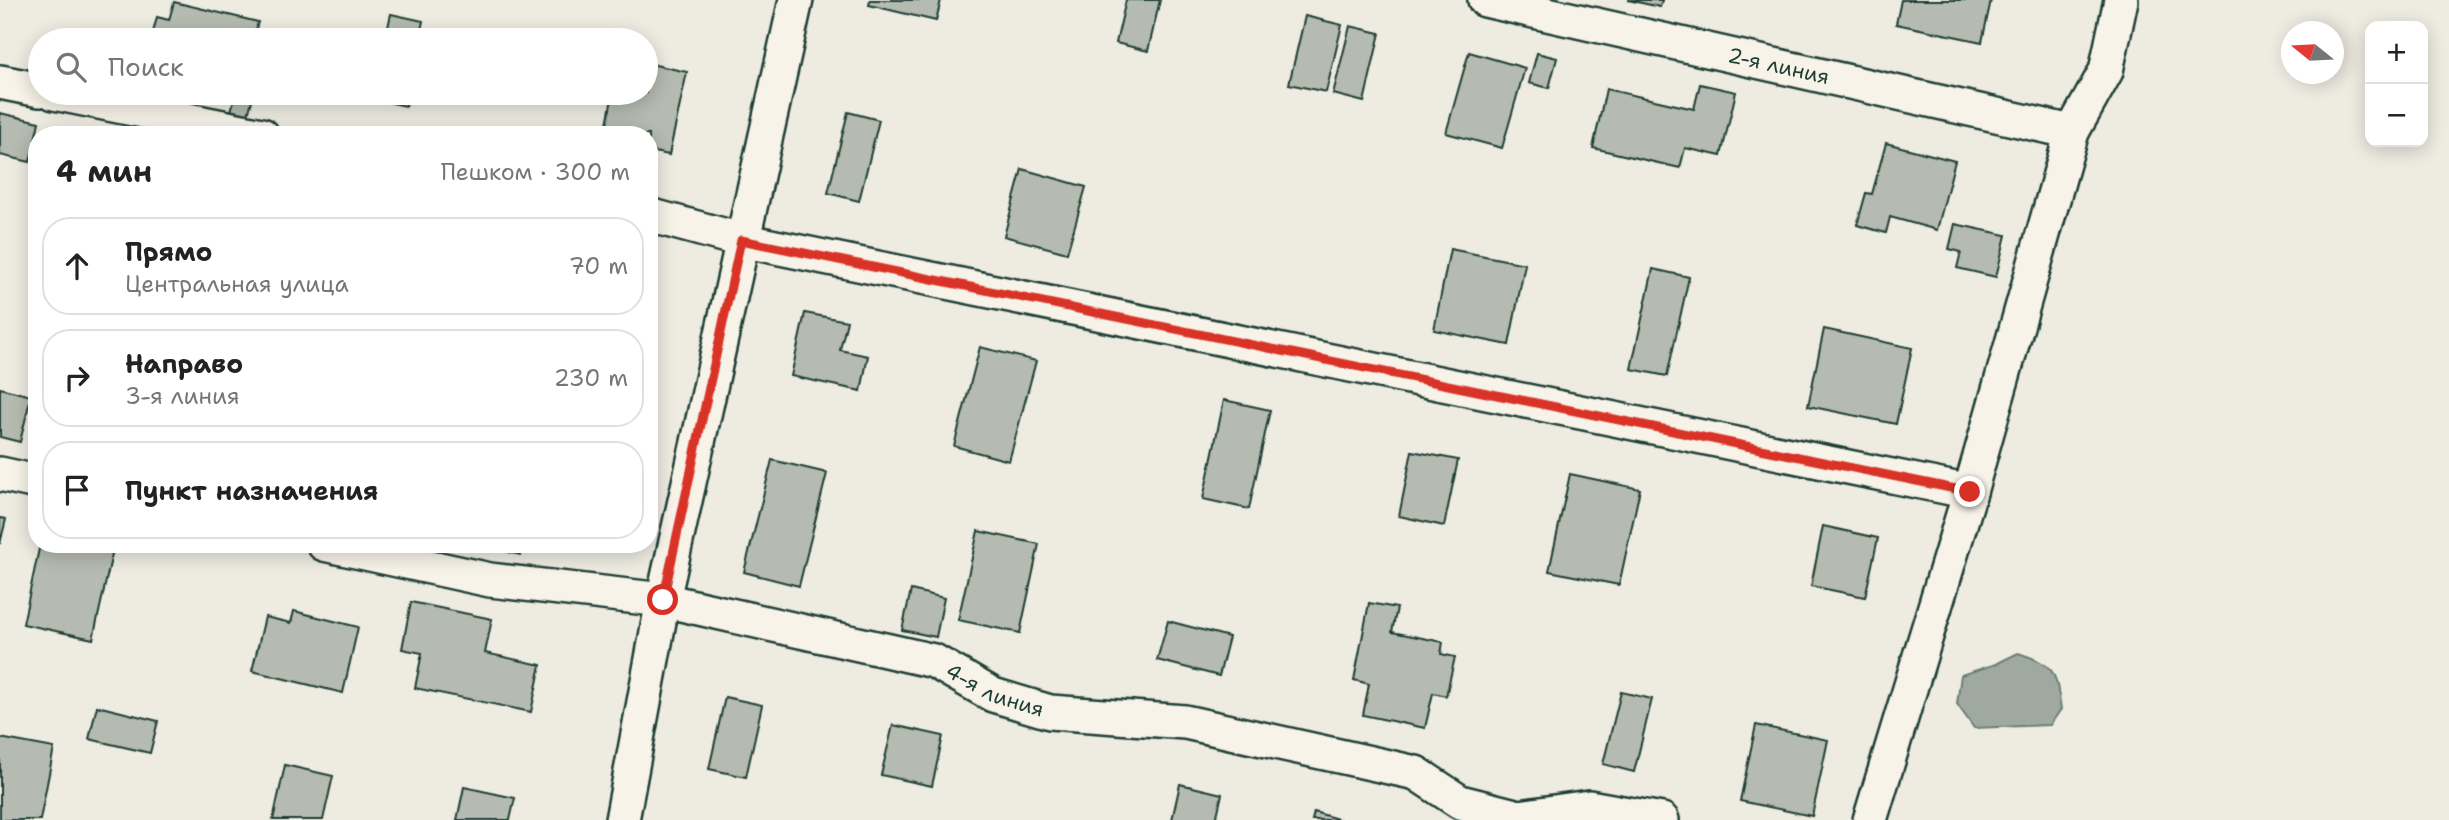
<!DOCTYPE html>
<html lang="ru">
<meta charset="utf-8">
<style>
body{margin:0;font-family:"Shantell Sans",sans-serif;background:#f6f6f6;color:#222}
.controls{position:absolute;right:21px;top:21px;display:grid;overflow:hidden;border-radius:14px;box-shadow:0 4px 18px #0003}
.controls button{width:63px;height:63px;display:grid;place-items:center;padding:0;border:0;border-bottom:2px solid #e0e0e0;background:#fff;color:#222;font:35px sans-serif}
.compass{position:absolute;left:2281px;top:21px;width:63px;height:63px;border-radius:50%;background:#fff;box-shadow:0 4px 18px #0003;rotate:288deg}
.stop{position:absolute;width:21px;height:21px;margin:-16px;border:5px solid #d93025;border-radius:50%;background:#fff}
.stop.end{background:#d93025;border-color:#fff;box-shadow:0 2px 7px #0008}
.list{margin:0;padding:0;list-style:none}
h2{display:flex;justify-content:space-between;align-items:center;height:91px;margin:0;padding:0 28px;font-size:30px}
h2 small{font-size:23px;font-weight:400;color:#767676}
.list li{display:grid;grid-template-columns:46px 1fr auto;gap:21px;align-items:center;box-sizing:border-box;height:98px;margin:0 14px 14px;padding:0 14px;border:2px solid #e0e0e0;border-radius:28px}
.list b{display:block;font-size:26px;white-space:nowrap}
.list p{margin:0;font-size:23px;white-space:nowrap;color:#767676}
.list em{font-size:23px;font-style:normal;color:#767676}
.icon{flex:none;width:38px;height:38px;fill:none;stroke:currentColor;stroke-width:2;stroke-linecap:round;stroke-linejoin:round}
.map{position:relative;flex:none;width:2449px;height:820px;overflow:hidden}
.search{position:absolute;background:#fff;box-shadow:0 4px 18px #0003;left:28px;top:28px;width:630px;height:77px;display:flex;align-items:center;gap:18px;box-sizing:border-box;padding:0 24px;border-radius:38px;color:#767676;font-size:26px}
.panel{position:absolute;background:#fff;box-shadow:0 4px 18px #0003;left:28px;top:126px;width:630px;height:427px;border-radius:28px}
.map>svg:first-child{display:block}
.water{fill:#9fa99f;stroke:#6c7e74;stroke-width:2}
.building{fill:#b5bbb0;stroke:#1f3d34;stroke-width:2}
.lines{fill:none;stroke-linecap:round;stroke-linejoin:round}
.street-casing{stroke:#1f3d34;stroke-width:38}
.street{stroke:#f7f3e8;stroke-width:33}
.route{stroke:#d93025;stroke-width:9}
.labels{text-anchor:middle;stroke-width:5;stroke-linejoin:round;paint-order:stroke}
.street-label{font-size:21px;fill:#1f3d34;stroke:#f7f3e8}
</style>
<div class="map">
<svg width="2449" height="820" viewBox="0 0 2449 820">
<rect width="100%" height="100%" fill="#eeece1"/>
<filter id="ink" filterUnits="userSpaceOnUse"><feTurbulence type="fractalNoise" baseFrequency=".0143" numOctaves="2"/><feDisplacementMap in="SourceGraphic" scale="14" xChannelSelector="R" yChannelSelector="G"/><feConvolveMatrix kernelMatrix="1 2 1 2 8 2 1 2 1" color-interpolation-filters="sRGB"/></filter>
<g filter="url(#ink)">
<path class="water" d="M2018,653C2057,665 2055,672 2061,709L2050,725L1974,728L1957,704L1961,675L1996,664Z"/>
<g class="building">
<path d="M870,0H941L936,21L869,5Z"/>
<path d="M1126,0H1160L1148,51L1116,43Z"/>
<path d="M1628,0H1662L1660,7Z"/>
<path d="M1901,0H1991L1982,42L1896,24Z"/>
<path d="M174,2L258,22L253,40H151L157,17L169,20Z"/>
<path d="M391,14L423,21L419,40H385Z"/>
<path d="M1305,16L1342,25L1326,92L1289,84Z"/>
<path d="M1350,26L1380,33L1364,102L1333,94Z"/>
<path d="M1469,52L1525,68L1502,148L1446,133Z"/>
<path d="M1537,53L1557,58L1549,88L1529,83Z"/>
<path d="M646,63L687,72L669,155L649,151V135H618L620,127L607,124L613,93H646Z"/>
<path d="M1700,84L1736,92L1721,156L1685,148L1680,168L1593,148L1606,89L1694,109Z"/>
<path d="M236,93H254L248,115L231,111Z"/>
<path d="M355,93H409L406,106L355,95Z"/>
<path d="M848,112L879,120L859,201L828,193Z"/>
<path d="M0,113L39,122L30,162L0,155Z"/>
<path d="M1886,143L1955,161L1937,230L1890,217L1886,233L1857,225L1866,193L1872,194Z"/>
<path d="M1022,169L1086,187L1067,253L1004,236Z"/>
<path d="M1955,224L2006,235L1996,277L1957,268L1961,252L1949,249Z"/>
<path d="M1450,249L1525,264L1509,345L1434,330Z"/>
<path d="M1653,269L1689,277L1667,376L1631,369Z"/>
<path d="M805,313L847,321L840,350L868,356L861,391L791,376Z"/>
<path d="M1824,329L1912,348L1896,424L1808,406Z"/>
<path d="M980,347L1036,361L1009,461L954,446Z"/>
<path d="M0,388L31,396L20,442L0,437Z"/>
<path d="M1224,400L1270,410L1249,509L1203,499Z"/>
<path d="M1412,451L1458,460L1444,526L1399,516Z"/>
<path d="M772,460L827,473L799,586L744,572Z"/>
<path d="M1570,474L1640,489L1619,585L1549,571Z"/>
<path d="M0,518L6,519L0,544Z"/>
<path d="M1823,526L1878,538L1865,597L1811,586Z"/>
<path d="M978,531L1039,544L1020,633L958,620Z"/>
<path d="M40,544L114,545L93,639L23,624Z"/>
<path d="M493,544H524L521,555L492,548Z"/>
<path d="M911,590L944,598L936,637L902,630Z"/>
<path d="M411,602L492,619L485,653L541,665L531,712L415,688L422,653L402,649Z"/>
<path d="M1369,603L1397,608L1392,632L1443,642L1441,654L1455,657L1446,696L1433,693L1425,728L1363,715L1369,684L1354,680Z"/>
<path d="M294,611L358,627L343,693L252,671L265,617L291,623Z"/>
<path d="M1168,621L1229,637L1219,676L1157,660Z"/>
<path d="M1621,692L1652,699L1634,772L1603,764Z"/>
<path d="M725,697L762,705L746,777L709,769Z"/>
<path d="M97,706L158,721L150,753L89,739Z"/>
<path d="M893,725L943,736L932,786L881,775Z"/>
<path d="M1756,725L1828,740L1812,816L1740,801Z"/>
<path d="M0,738L54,748L40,820H0Z"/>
<path d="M285,765L333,776L323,820H273Z"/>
<path d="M1180,784L1222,794L1216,820H1172Z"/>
<path d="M464,787L515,798L510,820H457Z"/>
<path d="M1314,812L1341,820H1312Z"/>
</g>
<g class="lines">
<g class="street-casing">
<g id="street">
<path id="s1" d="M1485,0L2072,132"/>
<path d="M0,82L40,90"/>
<path d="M54,93L262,135"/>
<path d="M649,215L741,240L1970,492"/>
<path d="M0,474L37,482"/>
<path id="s2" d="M324,544L490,580L663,600L934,661L993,695L1050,712L1185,722L1416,773L1460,802L1519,817L1589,807L1662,820"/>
<path d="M622,820L663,600L796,0"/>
<path d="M1870,820L1970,492L2072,132L2106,71L2121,0"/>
</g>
</g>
<use href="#street" class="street"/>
</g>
</g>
<g class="lines" filter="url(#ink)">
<path class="route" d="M663,600L741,240L1970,492"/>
</g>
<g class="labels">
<g class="street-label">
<text dy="7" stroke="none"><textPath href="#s1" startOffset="301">2-я линия</textPath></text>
<text dy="7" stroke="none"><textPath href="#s2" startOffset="690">4-я линия</textPath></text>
</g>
</g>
</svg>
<div class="controls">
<button>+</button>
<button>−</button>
</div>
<svg class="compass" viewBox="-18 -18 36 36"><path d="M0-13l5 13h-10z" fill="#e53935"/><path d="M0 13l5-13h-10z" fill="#767676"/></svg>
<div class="stop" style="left:663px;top:600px"></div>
<div class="stop end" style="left:1970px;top:492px"></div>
<div class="search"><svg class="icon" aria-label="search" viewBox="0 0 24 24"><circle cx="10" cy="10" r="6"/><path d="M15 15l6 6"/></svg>Поиск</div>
<section class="panel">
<h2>4 мин<small>Пешком · 300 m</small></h2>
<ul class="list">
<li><svg class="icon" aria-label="ahead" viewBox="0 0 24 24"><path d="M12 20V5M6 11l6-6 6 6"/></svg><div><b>Прямо</b><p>Центральная улица</p></div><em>70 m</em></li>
<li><svg class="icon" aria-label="right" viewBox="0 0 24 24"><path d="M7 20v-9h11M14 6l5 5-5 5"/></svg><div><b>Направо</b><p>3-я линия</p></div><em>230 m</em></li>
<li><svg class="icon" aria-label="arrive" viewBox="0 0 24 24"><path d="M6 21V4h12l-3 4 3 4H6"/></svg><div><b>Пункт назначения</b></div></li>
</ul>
</section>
</div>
